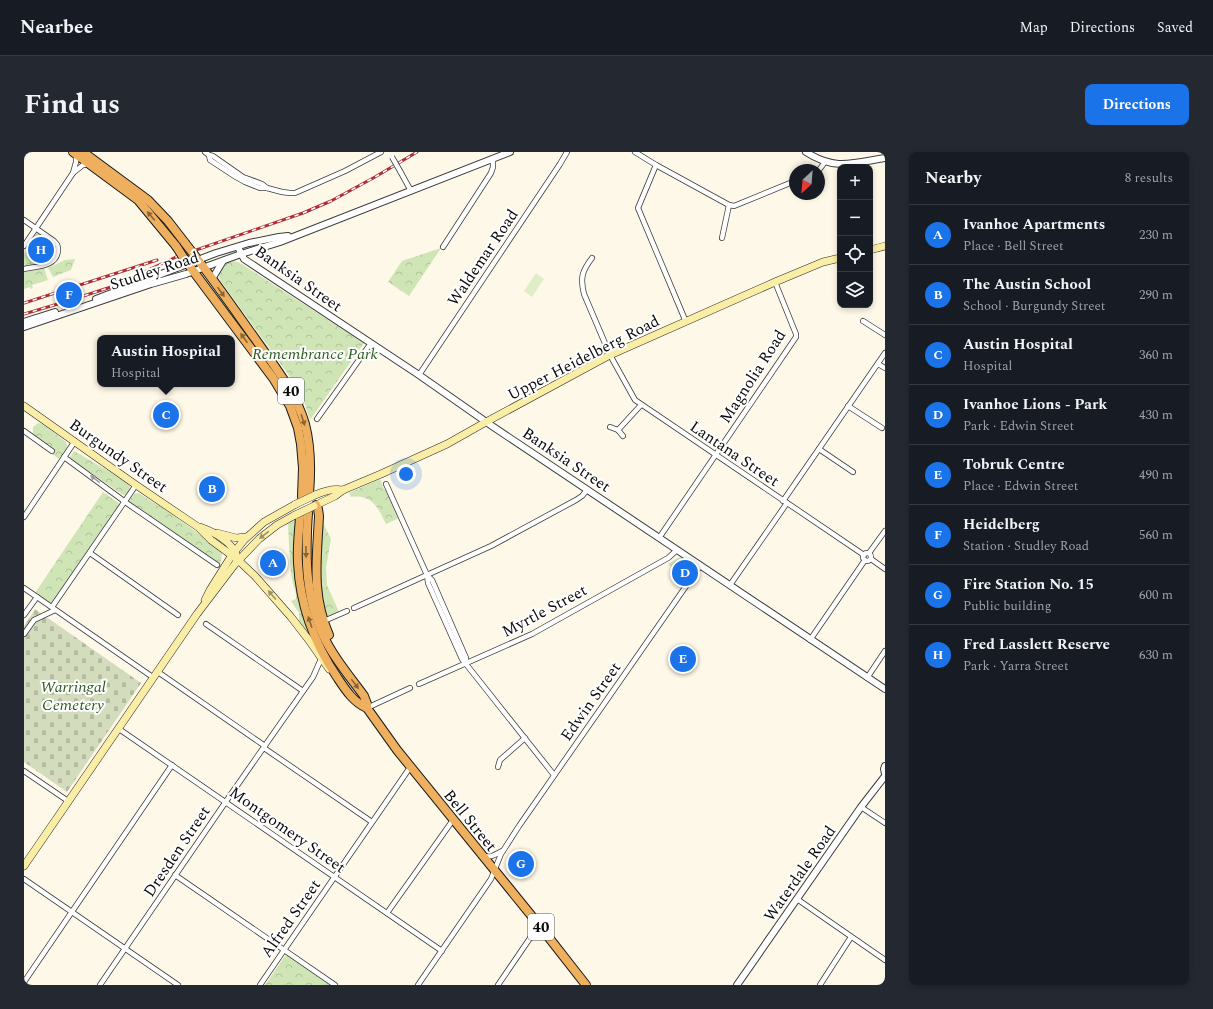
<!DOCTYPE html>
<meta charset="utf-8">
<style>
body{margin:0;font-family:Spectral,serif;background:#242831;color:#f1f3f6}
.controls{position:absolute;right:12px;top:12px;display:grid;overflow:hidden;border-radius:8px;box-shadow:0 2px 6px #0003}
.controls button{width:36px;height:36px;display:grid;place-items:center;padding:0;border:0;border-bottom:1px solid #363941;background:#171b24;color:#f1f3f6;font:20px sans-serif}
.compass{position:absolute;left:765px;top:12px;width:36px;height:36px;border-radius:50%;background:#171b24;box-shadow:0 2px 6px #0003;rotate:206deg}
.you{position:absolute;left:382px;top:322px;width:14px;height:14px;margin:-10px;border:3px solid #fff;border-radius:50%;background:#1a73e8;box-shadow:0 0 0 6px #1a73e833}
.badge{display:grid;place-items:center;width:26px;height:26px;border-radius:50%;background:#1a73e8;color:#fff;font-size:13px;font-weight:700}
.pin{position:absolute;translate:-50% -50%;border:2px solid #fff;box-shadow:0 1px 4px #0006}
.popup{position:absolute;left:73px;top:183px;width:138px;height:52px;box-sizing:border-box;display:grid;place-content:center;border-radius:8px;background:#171b24;filter:drop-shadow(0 1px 3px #0005);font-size:13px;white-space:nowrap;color:#9ea1a6}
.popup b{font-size:15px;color:#f1f3f6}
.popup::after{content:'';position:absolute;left:50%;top:100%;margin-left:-8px;border:8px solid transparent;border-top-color:#171b24}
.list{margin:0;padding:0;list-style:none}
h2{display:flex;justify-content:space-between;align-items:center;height:52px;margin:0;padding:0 16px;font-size:17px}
h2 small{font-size:13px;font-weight:400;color:#9ea1a6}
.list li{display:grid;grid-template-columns:26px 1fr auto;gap:12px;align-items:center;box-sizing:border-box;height:60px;padding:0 16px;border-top:1px solid #363941}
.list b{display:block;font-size:15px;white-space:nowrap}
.list p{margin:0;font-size:13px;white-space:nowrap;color:#9ea1a6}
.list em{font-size:13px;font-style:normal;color:#9ea1a6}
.icon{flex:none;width:22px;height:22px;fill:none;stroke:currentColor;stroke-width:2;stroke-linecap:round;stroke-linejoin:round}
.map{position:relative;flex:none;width:861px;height:833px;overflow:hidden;border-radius:8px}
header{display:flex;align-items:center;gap:24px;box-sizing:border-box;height:56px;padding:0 20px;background:#171b24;border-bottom:1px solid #363941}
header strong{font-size:19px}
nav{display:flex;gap:22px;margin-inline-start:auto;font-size:14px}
.intro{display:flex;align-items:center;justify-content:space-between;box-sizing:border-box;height:96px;padding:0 24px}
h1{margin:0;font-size:28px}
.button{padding:10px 18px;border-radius:8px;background:#1a73e8;color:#fff;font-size:14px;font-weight:700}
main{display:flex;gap:24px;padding:0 24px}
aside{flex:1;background:#171b24;border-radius:8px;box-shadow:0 2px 6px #0003}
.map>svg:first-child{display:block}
.cemetery{fill:url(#cemetery-stones)}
.park{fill:url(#park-crowns)}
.pitch{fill:#e1edc6}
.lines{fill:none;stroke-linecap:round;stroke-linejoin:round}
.minor-casing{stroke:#3d3d3d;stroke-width:6}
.tertiary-casing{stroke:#3d3d3d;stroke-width:8}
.secondary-casing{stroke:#2c2c2c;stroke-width:8}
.trunk-casing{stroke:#1b1b1b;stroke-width:10}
.minor{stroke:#fff;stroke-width:4.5}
.tertiary{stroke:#fff;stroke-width:6}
.secondary{stroke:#faeda6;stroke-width:7}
.trunk{stroke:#eeaf5e;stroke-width:8}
.rail-casing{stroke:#b02c37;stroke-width:3}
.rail{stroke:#fff;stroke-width:1.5;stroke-dasharray:4.5;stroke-linecap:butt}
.minor-bridge-casing{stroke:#3d3d3d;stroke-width:6;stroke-linecap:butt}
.secondary-bridge-casing{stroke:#2c2c2c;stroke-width:8;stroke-linecap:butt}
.trunk-bridge-casing{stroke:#1b1b1b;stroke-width:10;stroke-linecap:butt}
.minor-bridge{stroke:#fff;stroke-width:4.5}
.secondary-bridge{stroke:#faeda6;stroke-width:7}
.trunk-bridge{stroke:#eeaf5e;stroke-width:8}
.oneway{fill:#876538}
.oneway2{fill:#9d9d9d}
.oneway3{fill:#9a9268}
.labels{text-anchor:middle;stroke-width:4;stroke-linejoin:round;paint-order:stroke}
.shield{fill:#fff;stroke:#545454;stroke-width:1}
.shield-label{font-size:15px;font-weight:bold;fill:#0a0a0a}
.street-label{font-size:16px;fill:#0a0a0a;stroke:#fff}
.park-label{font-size:16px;font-style:italic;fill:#2e5c1f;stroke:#fff}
</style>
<header>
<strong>Nearbee</strong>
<nav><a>Map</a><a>Directions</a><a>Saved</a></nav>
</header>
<div class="intro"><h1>Find us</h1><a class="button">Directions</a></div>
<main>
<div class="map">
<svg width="861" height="833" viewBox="0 0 861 833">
<defs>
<pattern id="cemetery-stones" width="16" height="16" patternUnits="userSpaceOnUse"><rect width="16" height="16" fill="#d3dcbc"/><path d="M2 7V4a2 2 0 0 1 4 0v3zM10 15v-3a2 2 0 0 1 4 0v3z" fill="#b4bba0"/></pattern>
<pattern id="park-crowns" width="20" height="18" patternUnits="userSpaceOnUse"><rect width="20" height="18" fill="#cfe5b5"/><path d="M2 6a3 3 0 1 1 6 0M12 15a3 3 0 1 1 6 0" fill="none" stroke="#b0c39a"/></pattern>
</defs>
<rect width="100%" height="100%" fill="#fef8e8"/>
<path class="cemetery" d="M11,457L117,531L43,640L0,610V474Z"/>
<g class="park">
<path d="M12,82H15C18,86 25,92 30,92C32,99 30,104 24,108L0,115V102Z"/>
<path d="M417,96L385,144L364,130L378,109Z"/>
<path d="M51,107L47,118L29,125L24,116L41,108Z"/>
<path d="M210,109L216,111L340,191L286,268L277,240L196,128L194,122C198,114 201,110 210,109Z"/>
<path d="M20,116L24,128L8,133L9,136L7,137L6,135L0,137V120Z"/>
<path d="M14,271L18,272L42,290L43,296L35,307L28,302L31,297L9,282V275Z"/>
<path d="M50,299L88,321L105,332L106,336L102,343H99L47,307L46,305Z"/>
<path d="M356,327L360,337L364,340L375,366L362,372C354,356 348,342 327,345L325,341Z"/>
<path d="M79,340L96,352L27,452L11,441Z"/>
<path d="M112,341L116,342L145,360L194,396L198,402L196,416L104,350L110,342Z"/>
<path d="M272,367L285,479L284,481L275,469V461L267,449L272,447C273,441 270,437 269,432C265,412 265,390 264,370Z"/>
<path d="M297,367L307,387L302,416L303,433L315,460L303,465L302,464L295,443Z"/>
<path d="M657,405L670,414L662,426L644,412Z"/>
<path d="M264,803L307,833H241L261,804Z"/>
</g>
<path class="pitch" d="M512,121L520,127L508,145L500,139Z"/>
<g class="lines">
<g class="minor-casing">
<g id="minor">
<path d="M181,0L185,3L189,4L219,25L238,32L243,36"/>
<path d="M611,0L632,13"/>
<path d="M185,3L186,8L212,25L221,30L236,36H243L258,40L266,41H271L321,19L357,0"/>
<path d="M795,18L801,10"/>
<path d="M376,19L387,39"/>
<path d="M49,21L52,10V3"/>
<path d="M0,68L30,89C33,92 34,93 34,98C33,115 13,114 0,117"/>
<path d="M698,86L705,53"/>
<path d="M0,94L49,21L59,13L65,12"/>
<path d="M419,95L467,21L469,15V6"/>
<path d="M568,106C558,119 556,126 560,142L586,203L611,248L840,403"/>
<path d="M839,169L861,183"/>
<path d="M662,170L614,56L632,13L705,53L710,54L771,29"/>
<path d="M854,212L861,216"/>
<path d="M395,223L536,12L543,0"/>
<path d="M824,254L858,276"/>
<path d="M293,267L347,191"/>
<path d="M586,275L594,278L617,253"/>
<path d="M594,278L599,284"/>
<path d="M0,279L28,299"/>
<path d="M795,297L829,320"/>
<path d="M40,305L104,352L193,413"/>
<path d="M362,332L403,423L404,431L438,507L530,623"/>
<path d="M759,349L861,201"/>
<path d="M0,365L51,289"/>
<path d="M635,386L772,185V182L751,130"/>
<circle cx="843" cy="405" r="4"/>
<path d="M66,401L154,463"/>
<path d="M845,401L861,379"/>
<path d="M847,407L861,417"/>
<path d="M403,423L408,428L442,506V511"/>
<path d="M706,433L763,351"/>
<path d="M0,436L130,526"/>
<path d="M28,455L112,333"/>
<path d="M330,456L467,394L552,348L558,344L563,338"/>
<path d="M0,463L13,445"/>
<path d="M300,469L323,459"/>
<path d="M182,472L279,539"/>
<path d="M0,482L10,468L31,458"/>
<path d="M786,488L841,408"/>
<path d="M134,520L241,594"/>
<path d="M843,526L861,499"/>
<path d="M395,532L508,482L644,406L653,398"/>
<path d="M343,556L386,536"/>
<path d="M95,577L418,799"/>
<path d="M240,596L348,670"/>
<path d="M474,615L476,608L501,586"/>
<path d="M0,619L44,649"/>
<path d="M837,655L861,671"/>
<path d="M459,703C466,707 472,702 478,699"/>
<path d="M151,723L311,833"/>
<path d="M0,727L154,833"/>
<path d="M773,747L861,808"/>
<path d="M363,761L429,668"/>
<path d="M0,830L148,613"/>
<path d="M76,833L205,645L289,525L297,507"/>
<path d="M236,833L387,614"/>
<path d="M394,833L467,727L477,702L495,674L676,414"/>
<path d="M474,833L515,773"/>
<path d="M796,833L827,785"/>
</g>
</g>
<g class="tertiary-casing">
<g id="tertiary">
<path d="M782,0C811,19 829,11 861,6"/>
<path d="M214,95L220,107L395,223L468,274L861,537"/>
<path d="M188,127L199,109"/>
<path d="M72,147L192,101L225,91L255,85L264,84"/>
<path d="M0,170L31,160"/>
<path d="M0,175L127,132L162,122L217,102L256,90L486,0"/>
<path d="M861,614L860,617L861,622"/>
<path d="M713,833L837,655L861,624"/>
</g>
</g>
<g class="secondary-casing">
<g id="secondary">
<path d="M846,98L861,94"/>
<path d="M0,254L112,333L174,375L187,388L214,408L231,424L267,465L284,487L305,517"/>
<path d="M291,343C300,339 309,336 319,338"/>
<path d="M290,354L311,344L319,338L357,322L423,292L462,270L586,203L751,130L799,110L816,106"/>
<path d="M176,375C190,380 206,389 212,402"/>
<path d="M193,381L212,386L222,385"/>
<path d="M181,448L186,438L208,403L220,388L240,370L272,352"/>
<path d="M0,714L173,462L211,412L235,387L253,373L271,363"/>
</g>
</g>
<g class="trunk-casing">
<g id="trunk">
<path d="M49,0L114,48L152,94"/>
<path d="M59,0L124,48L144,69L161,91"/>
<path d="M171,104C192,131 212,160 232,188C251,215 272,241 281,272C287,295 287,318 285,342"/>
<path d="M161,108L249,226L266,254L274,276L277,292L279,316L278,345"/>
<path d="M292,353L294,357L295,364C293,407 287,442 305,483"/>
<path d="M284,361C281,405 281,451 303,491C313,510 327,526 340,544L343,552V556"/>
<path d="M276,365C275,380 273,395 274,411C276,452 290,491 313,525C321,537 329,550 343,556L373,598L515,773L562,833"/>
</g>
</g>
<use href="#minor" class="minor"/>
<use href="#tertiary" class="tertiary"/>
<use href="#secondary" class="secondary"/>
<use href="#trunk" class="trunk"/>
<g class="rail-casing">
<g id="rail">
<path d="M0,151L133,108"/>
<path d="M0,162L47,148L90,134L152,105L279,61L307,49L351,25L393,0"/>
</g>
</g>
<use href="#rail" class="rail"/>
<g class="minor-bridge-casing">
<path id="minor-bridge" d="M368,5L376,19"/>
</g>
<g class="secondary-bridge-casing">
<g id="secondary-bridge">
<path d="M272,352L291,343"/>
<path d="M271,363L290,354"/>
</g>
</g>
<g class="trunk-bridge-casing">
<g id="trunk-bridge">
<path d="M161,91L171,104"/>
<path d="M152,94L161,108"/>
</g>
</g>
<use href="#minor-bridge" class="minor-bridge"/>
<use href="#secondary-bridge" class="secondary-bridge"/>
<use href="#trunk-bridge" class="trunk-bridge"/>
</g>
<defs><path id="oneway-solid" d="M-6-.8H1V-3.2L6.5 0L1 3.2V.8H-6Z"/></defs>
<g class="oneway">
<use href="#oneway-solid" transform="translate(127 64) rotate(-130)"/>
<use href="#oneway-solid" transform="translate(197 140) rotate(54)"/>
<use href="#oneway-solid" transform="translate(220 186) rotate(-126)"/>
<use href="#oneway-solid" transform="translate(279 268) rotate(72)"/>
<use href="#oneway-solid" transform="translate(282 400) rotate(89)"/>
<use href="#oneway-solid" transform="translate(286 470) rotate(-109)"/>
<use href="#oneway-solid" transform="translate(331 532) rotate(53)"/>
</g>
<use class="oneway2" href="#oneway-solid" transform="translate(71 327) rotate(-142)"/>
<g class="oneway3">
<use href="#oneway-solid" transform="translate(240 383) rotate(142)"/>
<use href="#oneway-solid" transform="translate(248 443) rotate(-131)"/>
</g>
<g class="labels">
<g class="shield">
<rect x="254" y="226" width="26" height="26" rx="3"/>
<rect x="504" y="762" width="26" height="26" rx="3"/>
</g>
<g class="shield-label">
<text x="267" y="244">40</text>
<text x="517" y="780">40</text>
</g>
<g class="street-label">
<text transform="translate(458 105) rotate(-56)" y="6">Waldemar Road</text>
<text transform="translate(130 118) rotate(-18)" y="6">Studley Road</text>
<text transform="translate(275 126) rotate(35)" y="6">Banksia Street</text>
<text transform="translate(559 205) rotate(-27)" y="6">Upper Heidelberg Road</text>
<text transform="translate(728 224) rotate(-57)" y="6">Magnolia Road</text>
<text transform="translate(711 301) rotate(34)" y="6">Lantana Street</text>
<text transform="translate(95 303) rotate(35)" y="6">Burgundy Street</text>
<text transform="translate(543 307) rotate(34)" y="6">Banksia Street</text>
<text transform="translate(520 458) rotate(-28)" y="6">Myrtle Street</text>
<text transform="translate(566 549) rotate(-55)" y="6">Edwin Street</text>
<text transform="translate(447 668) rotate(51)" y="6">Bell Street</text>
<text transform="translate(264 677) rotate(35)" y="6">Montgomery Street</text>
<text transform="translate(152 699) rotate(-56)" y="6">Dresden Street</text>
<text transform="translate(775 721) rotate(-55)" y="6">Waterdale Road</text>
<text transform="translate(266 766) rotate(-55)" y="6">Alfred Street</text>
</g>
<g class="park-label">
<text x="291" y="207">Remembrance Park</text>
<text x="49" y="540">Warringal<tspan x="49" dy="18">Cemetery</tspan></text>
</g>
</g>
</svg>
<div class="controls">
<button>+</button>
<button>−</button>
<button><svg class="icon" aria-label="locate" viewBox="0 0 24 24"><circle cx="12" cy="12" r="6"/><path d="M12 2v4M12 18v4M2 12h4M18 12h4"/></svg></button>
<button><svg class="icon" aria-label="layers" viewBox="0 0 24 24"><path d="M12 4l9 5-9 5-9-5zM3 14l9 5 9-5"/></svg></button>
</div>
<svg class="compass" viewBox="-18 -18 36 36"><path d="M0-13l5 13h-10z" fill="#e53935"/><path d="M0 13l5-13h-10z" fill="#9ea1a6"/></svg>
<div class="you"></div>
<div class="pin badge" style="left:249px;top:411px">A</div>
<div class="pin badge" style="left:188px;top:337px">B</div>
<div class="pin badge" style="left:142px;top:263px">C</div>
<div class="popup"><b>Austin Hospital</b>Hospital</div>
<div class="pin badge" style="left:661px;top:421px">D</div>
<div class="pin badge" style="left:659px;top:507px">E</div>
<div class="pin badge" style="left:45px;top:143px">F</div>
<div class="pin badge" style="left:497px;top:712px">G</div>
<div class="pin badge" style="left:17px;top:98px">H</div>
</div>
<aside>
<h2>Nearby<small>8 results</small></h2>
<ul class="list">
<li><span class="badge">A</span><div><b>Ivanhoe Apartments</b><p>Place · Bell Street</p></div><em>230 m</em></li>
<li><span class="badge">B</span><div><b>The Austin School</b><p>School · Burgundy Street</p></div><em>290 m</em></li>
<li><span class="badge">C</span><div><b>Austin Hospital</b><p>Hospital</p></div><em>360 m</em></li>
<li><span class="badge">D</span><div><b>Ivanhoe Lions - Park</b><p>Park · Edwin Street</p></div><em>430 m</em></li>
<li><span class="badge">E</span><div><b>Tobruk Centre</b><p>Place · Edwin Street</p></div><em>490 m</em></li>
<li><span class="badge">F</span><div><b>Heidelberg</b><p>Station · Studley Road</p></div><em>560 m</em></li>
<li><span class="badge">G</span><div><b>Fire Station No. 15</b><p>Public building</p></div><em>600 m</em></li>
<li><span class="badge">H</span><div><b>Fred Lasslett Reserve</b><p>Park · Yarra Street</p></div><em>630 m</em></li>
</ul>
</aside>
</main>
